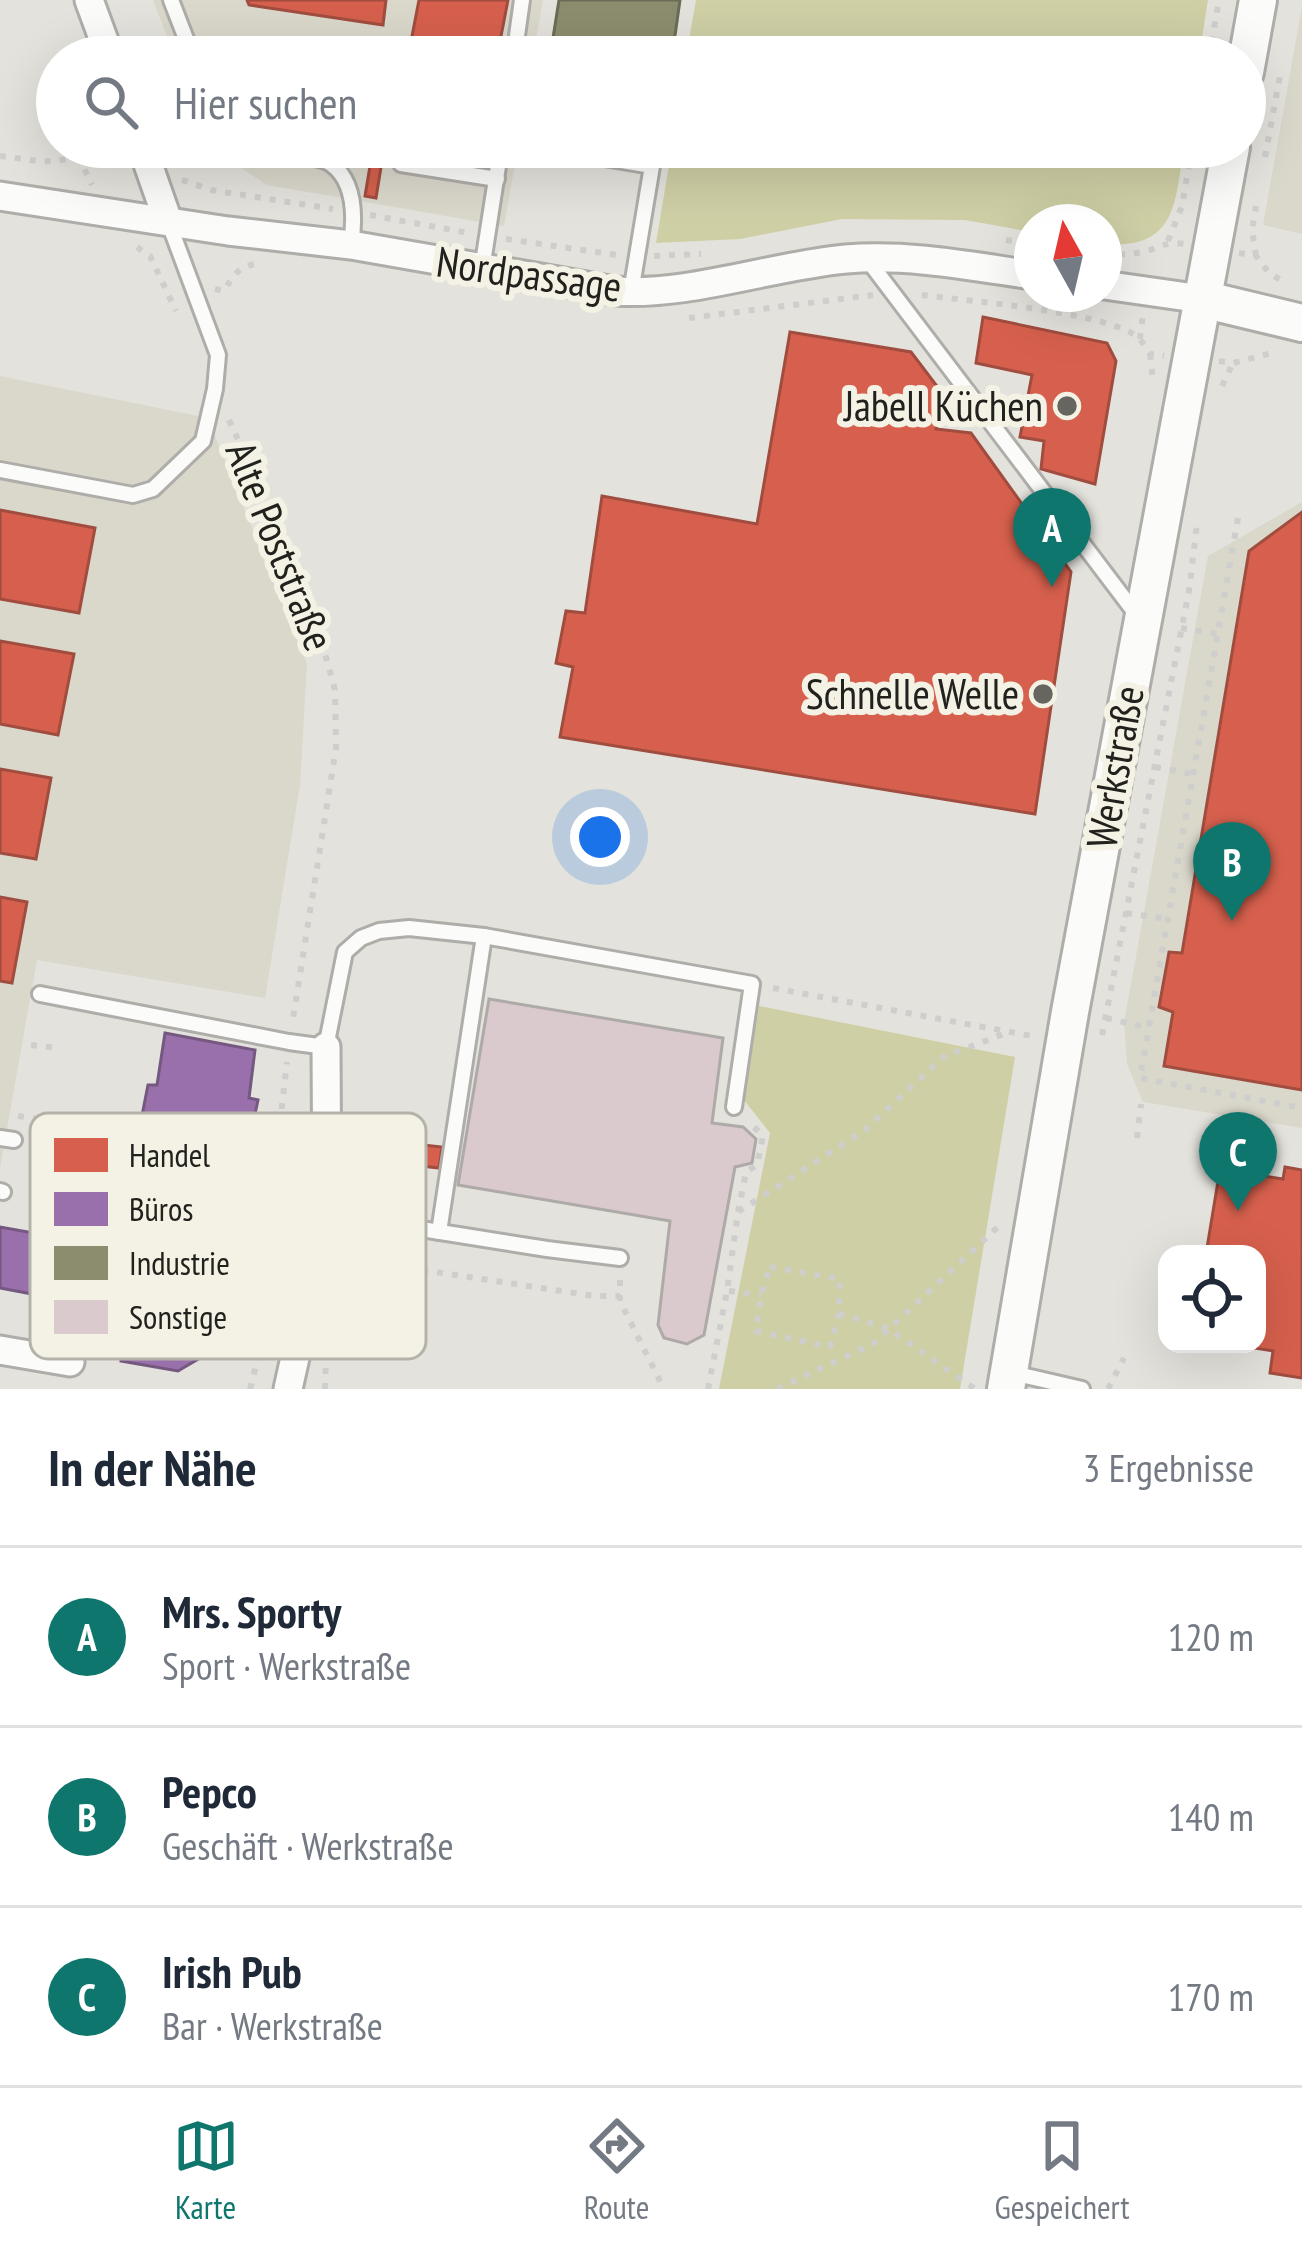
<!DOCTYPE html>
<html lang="de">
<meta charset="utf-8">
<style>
body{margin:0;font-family:"PT Sans Narrow",sans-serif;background:#f2f2f3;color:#1f2937}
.controls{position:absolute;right:36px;bottom:36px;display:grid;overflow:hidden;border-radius:24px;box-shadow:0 12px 48px #0002}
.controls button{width:108px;height:108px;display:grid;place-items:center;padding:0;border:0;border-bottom:3px solid #e0e1e3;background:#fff;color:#1f2937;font:60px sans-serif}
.compass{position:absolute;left:1014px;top:204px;width:108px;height:108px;border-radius:50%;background:#fff;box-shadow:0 12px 48px #0002;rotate:352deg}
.you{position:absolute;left:600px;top:837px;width:42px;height:42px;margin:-30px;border:9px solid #fff;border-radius:50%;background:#1a73e8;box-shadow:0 0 0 18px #1a73e833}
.badge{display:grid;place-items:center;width:78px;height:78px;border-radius:50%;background:#0f766e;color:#fff;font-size:39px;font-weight:700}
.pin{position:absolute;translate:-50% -99px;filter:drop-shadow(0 3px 6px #0008)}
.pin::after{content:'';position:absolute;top:63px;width:42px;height:36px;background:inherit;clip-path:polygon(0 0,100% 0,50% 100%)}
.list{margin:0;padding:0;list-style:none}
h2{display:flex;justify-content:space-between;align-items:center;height:156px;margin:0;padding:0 48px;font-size:51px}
h2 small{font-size:39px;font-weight:400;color:#747a83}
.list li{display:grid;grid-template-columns:78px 1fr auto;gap:36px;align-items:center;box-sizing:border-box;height:180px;padding:0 48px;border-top:3px solid #e0e1e3}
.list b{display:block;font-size:45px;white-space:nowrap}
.list p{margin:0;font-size:39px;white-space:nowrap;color:#747a83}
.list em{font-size:39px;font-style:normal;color:#747a83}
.icon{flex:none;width:66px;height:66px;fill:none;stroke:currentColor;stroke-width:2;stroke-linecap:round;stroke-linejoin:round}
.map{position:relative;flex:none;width:1302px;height:1389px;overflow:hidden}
.search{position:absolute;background:#fff;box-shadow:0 12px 48px #0002;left:36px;right:36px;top:36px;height:132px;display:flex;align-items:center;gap:30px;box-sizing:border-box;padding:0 42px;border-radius:66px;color:#747a83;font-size:45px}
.sheet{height:696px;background:#fff}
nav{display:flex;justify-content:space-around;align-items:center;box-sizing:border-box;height:168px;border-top:3px solid #e0e1e3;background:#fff;font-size:33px;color:#747a83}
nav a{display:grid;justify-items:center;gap:6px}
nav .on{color:#0f766e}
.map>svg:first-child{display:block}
.built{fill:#dad7cb}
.green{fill:#cecfa5}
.shops{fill:#d6604d;stroke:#a04d3f;stroke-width:3}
.offices{fill:#9970ab;stroke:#755880;stroke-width:3}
.industry{fill:#8c8c6e;stroke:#6c6c56;stroke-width:3}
.building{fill:#dbcacd;stroke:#adaaa8;stroke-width:3}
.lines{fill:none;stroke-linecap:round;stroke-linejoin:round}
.lane-casing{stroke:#afada9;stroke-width:20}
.street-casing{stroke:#afada9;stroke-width:33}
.secondary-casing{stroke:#afada9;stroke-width:42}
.path{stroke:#cececc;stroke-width:6;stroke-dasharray:6 9;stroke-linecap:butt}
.lane{stroke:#fbfbfa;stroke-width:14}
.street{stroke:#fbfbfa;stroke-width:27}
.secondary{stroke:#fbfbfa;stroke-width:36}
.poi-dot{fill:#666560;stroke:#f4f1e5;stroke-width:4.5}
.labels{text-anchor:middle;stroke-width:12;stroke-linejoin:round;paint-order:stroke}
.street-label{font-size:42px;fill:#22211d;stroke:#f4f1e5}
.poi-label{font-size:42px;fill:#22211d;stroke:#f4f1e5;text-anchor:end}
.key{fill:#f4f1e5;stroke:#b5b3a9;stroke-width:3}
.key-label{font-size:33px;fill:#22211d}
</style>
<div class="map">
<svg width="1302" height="1389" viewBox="0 0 1302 1389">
<rect width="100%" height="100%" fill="#e4e2dc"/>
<g class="built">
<path d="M153,0H543L533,57H175Z"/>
<path d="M1302,6V234L1263,225Z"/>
<path d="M209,147H518L504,226L267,185Z"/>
<path d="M0,376L208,418L307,664L300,785L265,998L37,960L0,1168Z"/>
<path d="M1302,502V1128L1143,1102L1127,1064L1124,1023L1208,556Z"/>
</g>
<g class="green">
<path d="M696,0H1208L1199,57H686Z"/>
<path d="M672,147H1184C1175,202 1177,250 1104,244V222H1032V232L965,220L842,219L740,239L656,243Z"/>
<path d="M759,1006L1015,1057L960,1389H719L770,1133L744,1100Z"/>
</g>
<g class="shops">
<path d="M247,0H386L383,25L249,5Z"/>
<path d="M419,0H508L497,57H408Z"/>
<path d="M371,160L382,161L376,198L365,196Z"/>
<path d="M983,317L1107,343L1116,361L1095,484L1041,469L1044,441L1020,437L1032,375L976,363Z"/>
<path d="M790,332L911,352L943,394L936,429L971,433L1071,572L1035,814L560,737L573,667L556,663L566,611L585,613L602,496L757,524Z"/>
<path d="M0,510L95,528L79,613L0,599Z"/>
<path d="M1302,512V1090L1164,1066L1173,1012L1159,1007L1169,952L1182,953L1249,551Z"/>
<path d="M0,641L74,654L58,735L0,724Z"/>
<path d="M0,769L51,778L36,859L0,853Z"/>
<path d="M0,897L27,902L12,983L0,981Z"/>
<path d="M414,1144L442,1147L439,1168L411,1165Z"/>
<path d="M1285,1167L1302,1170V1378L1270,1373L1273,1351L1229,1344H1257V1254H1206L1220,1169L1283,1179Z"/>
</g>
<path class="offices" d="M165,1033L255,1050L249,1098L258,1100L244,1166L236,1164L224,1221L243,1246L236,1285L253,1289L248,1321L230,1318L224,1344L178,1371L121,1361L129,1312L108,1308L104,1328L92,1326L95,1306L0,1288V1227L140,1252L149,1205L154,1206L159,1178L143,1175L146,1149L136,1146L148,1085H157Z"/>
<path class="industry" d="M559,0H680L672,57H550Z"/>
<path class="building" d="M489,999L723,1038L712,1123L743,1127L756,1139L752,1163L735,1167L704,1335L687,1344L664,1338L658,1325L670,1221L458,1185Z"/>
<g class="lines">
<g class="lane-casing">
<g id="lane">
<path d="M171,0L193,57"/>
<path d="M514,57L522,0"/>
<path d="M255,147C271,150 320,156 331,164C356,182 355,218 351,245"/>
<path d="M538,147L652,166L631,292"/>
<path d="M401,164L497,179"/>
<path d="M867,259L1139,618"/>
<path d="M482,269L501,147"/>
<path d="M0,470L133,495L153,489L203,441L215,389L218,355L168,221"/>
<path d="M40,994L289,1042L326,1047L345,952L361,938L379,931L409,928L484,936L752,984L734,1107"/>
<path d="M0,1138L14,1140"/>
<path d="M0,1191L3,1192"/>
<path d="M327,1214L547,1249L620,1258"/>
<path d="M439,1232L484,936"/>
<path d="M1013,1373L1082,1389"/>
</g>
</g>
<g class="street-casing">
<g id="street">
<path d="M89,0L110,57"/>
<path d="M142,147L168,221"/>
<path d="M0,196L228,231L351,245L615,291C691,296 770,266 846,259C909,254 970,266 1032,275"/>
<path d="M1104,285L1202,299"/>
<path d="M0,1350L70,1362"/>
<path d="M288,1389L327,1214L326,1047"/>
</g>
</g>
<g class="secondary-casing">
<g id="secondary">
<path d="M1245,72L1258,0"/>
<path d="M1202,299L1302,323"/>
<path d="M1006,1389L1070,1012L1231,147"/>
</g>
</g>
<g class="path">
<path d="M1209,57L1219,0"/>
<path d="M0,156C30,159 64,170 87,147"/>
<path d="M78,156L92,185"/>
<path d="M1265,157L1280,76"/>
<path d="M182,180L211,190L333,209"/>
<path d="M370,215L469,233"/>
<path d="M506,239L617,255"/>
<path d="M1006,240L1032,243"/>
<path d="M1168,241L1182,206L1192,147"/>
<path d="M137,247L150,256L176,311"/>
<path d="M1104,253C1119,255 1131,255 1146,251C1163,247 1165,241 1185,244"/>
<path d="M1239,253L1256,256L1269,273L1287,284"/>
<path d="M654,256L701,254"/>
<path d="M1256,256L1252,230L1256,206"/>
<path d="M215,289L224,291C233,276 238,267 255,264"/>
<path d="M922,295C967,301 1109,312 1139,338C1141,340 1149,352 1150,354L1164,356"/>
<path d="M689,318L873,295"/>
<path d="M1140,339L1143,314"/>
<path d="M1150,354L1153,380"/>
<path d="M1219,361L1233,363L1276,352"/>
<path d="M1222,386L1233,363"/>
<path d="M229,420L308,592L335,690L336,748L292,1025"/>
<path d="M1238,518L1140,1078L1302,1108"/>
<path d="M1181,628L1218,634"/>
<path d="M1155,767L1193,774"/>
<path d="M1126,913L1168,919"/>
<path d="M773,988L1037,1037"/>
<path d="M1106,1018L1149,1028"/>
<path d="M1102,1035L1189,591L1197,523"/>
<path d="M31,1045L58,1048"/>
<path d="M18,1116L45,1120"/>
<path d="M1137,1138L1141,1104"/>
<path d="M738,1212L746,1172L757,1165L763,1136L748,1121"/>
<path d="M770,1267L840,1279L839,1313L830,1347L756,1331L761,1295Z"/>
<path d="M620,1280V1301L664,1389"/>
<path d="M340,1291L351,1280L367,1270L385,1267L436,1272L594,1296H620"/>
<path d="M729,1291L761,1295"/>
<path d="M250,1304L270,1308"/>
<path d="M839,1313L889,1329L975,1389"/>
<path d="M250,1389L273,1299L264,1264L287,1062"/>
<path d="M325,1389L326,1357"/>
<path d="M708,1389L727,1291L738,1212L865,1130L943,1057L1009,1032"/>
<path d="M777,1389L874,1343L1003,1222"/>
<path d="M1108,1389L1124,1358"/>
</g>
<use href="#lane" class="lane"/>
<use href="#street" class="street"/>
<use href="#secondary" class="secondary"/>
</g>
<g class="poi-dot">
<circle cx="1067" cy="406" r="12"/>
<circle cx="1043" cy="694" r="12"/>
</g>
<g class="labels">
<g class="street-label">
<text transform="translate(529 274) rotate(8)" y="15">Nordpassage</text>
<text transform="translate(280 546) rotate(68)" y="15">Alte Poststraße</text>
<text transform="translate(1115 767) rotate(-80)" y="15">Werkstraße</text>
</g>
<g class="poi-label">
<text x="1043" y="421">Jabell Küchen</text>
<text x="1019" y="709">Schnelle Welle</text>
</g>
</g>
<rect x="30" y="1113" width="396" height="246" rx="18" class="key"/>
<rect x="54" y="1138" width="54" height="34" fill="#d6604d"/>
<rect x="54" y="1192" width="54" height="34" fill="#9970ab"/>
<rect x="54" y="1246" width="54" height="34" fill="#8c8c6e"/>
<rect x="54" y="1300" width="54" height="34" fill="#dbcacd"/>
<g class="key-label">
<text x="129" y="1167">Handel</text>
<text x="129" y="1221">Büros</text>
<text x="129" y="1275">Industrie</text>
<text x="129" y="1329">Sonstige</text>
</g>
</svg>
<div class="controls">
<button><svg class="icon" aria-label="locate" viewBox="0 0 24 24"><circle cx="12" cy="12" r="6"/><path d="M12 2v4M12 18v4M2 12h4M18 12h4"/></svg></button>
</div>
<svg class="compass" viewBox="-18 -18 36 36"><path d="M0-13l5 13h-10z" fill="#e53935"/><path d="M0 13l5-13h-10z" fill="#747a83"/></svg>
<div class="you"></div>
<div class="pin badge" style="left:1052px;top:587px">A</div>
<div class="pin badge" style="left:1232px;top:921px">B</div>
<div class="pin badge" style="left:1238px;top:1211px">C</div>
<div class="search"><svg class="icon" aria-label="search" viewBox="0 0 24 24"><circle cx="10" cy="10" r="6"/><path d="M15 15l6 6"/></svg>Hier suchen</div>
</div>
<section class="sheet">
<h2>In der Nähe<small>3 Ergebnisse</small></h2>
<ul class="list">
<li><span class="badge">A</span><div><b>Mrs. Sporty</b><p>Sport · Werkstraße</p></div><em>120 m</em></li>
<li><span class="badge">B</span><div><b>Pepco</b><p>Geschäft · Werkstraße</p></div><em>140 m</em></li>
<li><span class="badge">C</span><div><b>Irish Pub</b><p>Bar · Werkstraße</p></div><em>170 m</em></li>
</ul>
</section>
<nav>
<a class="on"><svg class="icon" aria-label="map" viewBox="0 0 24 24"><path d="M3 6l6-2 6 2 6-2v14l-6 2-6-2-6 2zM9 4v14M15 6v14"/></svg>Karte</a>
<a><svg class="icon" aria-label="directions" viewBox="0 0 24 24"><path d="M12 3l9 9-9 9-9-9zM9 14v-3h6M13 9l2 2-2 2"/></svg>Route</a>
<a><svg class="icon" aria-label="saved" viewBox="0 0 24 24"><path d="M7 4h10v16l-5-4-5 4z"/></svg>Gespeichert</a>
</nav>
